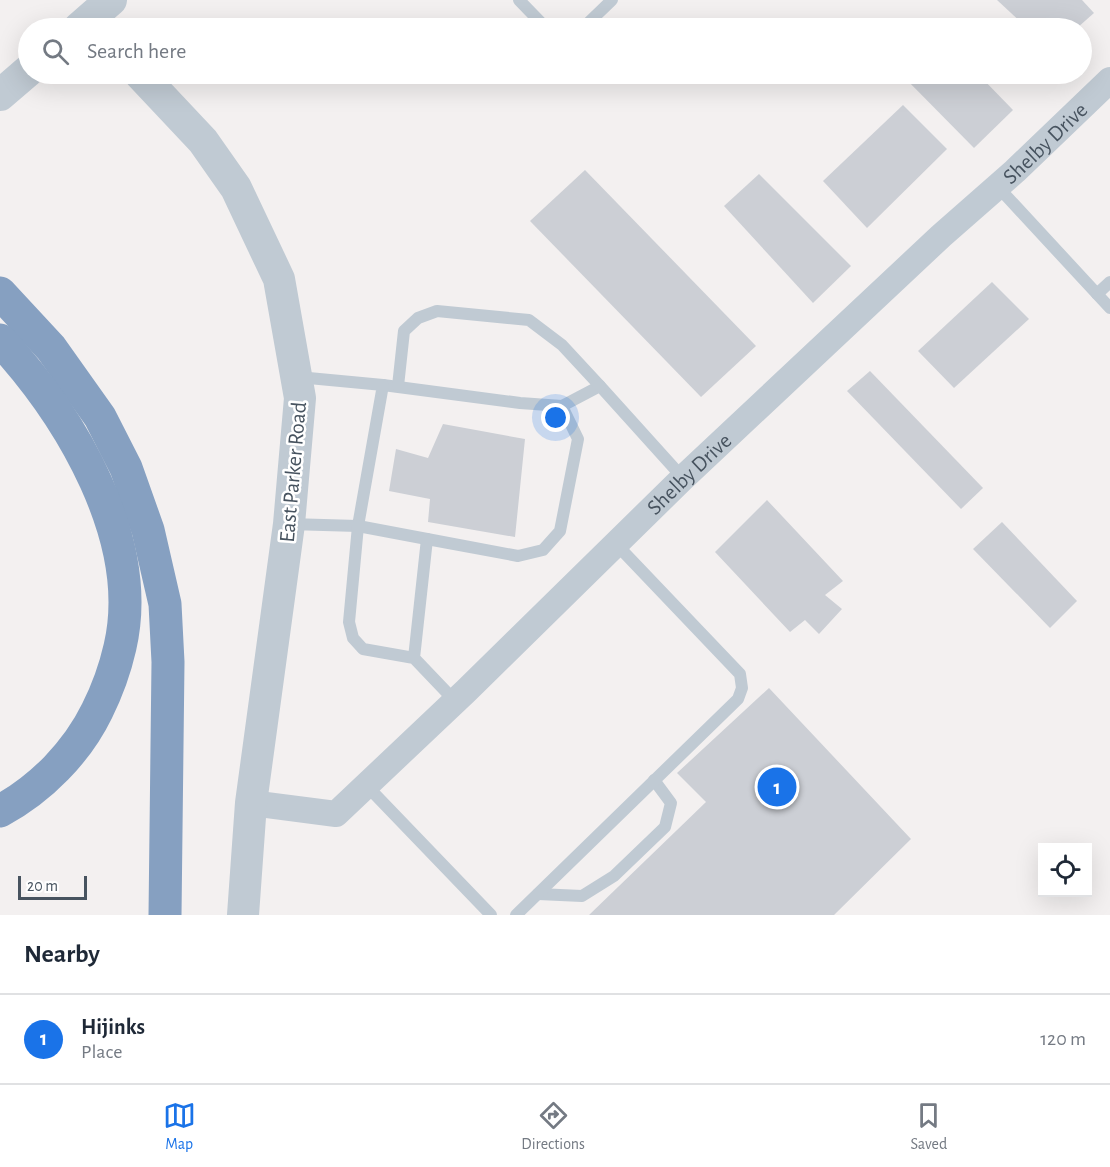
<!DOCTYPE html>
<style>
body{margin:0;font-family:"Alegreya Sans",sans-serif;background:#f6f6f7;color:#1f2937}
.controls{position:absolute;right:18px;bottom:18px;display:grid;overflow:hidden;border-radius:0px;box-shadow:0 6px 24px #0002}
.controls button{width:54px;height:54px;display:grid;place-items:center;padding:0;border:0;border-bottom:2px solid #e0e1e3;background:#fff;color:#1f2937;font:30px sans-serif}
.scale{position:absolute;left:18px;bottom:15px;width:69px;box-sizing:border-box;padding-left:6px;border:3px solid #47535f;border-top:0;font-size:16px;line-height:21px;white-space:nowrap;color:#47535f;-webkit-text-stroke:4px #fff;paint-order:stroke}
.you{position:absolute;left:556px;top:418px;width:21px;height:21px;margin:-15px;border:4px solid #fff;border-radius:50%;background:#1a73e8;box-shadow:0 0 0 9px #1a73e833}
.badge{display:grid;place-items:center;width:39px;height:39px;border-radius:50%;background:#1a73e8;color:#fff;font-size:20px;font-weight:700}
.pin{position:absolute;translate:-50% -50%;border:3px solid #fff;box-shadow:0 2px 6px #0006}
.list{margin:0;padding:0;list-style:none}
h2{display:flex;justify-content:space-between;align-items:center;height:78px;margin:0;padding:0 24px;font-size:26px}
h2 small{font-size:20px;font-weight:400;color:#747a83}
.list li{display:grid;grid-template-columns:39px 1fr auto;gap:18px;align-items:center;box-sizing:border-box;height:90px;padding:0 24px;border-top:2px solid #e0e1e3}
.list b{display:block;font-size:22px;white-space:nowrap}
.list p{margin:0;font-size:20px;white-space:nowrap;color:#747a83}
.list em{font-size:20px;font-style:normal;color:#747a83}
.icon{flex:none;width:33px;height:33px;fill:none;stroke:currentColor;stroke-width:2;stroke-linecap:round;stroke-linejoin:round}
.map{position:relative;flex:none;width:1110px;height:915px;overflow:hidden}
.search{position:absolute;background:#fff;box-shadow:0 6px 24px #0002;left:18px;right:18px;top:18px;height:66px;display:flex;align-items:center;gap:15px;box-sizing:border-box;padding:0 21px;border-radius:33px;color:#747a83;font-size:22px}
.sheet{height:168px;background:#fff}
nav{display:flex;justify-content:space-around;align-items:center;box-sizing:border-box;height:84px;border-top:2px solid #e0e1e3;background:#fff;font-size:16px;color:#747a83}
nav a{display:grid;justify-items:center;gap:3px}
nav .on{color:#1a73e8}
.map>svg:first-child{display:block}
.building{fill:#cccfd5}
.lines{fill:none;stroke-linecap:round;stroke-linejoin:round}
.service{stroke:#c0cad3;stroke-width:12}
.minor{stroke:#c0cad3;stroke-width:26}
.tertiary{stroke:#c0cad3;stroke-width:32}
.motorway{stroke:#86a0c1;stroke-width:33}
.labels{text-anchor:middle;stroke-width:5;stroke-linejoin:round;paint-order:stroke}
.street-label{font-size:22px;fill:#47535f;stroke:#fff}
</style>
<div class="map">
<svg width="1110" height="915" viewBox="0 0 1110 915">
<rect width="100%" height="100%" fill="#f3f0f0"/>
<g class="building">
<path d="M997,0H1082L1094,13L1077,28H1027Z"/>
<path d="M901,74H978L1013,110L974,148Z"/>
<path d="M903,105L947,149L867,228L823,181Z"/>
<path d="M585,170L756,346L701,397L530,221Z"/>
<path d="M759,174L851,266L813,303L724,206Z"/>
<path d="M992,282L1029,319L954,388L918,351Z"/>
<path d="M870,371L983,488L961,509L847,391Z"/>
<path d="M443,424L525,439L515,537L428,522L430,499L389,491L396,449L428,458Z"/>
<path d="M767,500L843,581L825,595L842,609L819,634L805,620L790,632L715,552Z"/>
<path d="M1002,522L1077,601L1050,628L973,549Z"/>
<path d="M769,688L911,839L834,915H589L706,802L677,773Z"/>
</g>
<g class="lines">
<g class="service">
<path d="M519,0L546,28"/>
<path d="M583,28L612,0"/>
<path d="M998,187L1110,308"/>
<path d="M1097,294L1110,282"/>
<path d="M383,385L520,403L562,406L600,386L683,478"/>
<path d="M398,386L404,331L418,318L437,311L529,320L562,345L600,386"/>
<path d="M289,524L358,526L383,385L298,377"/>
<path d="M427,539L518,556L543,550L560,531L578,439L562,406"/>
<path d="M414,658L363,649L353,638L349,622L358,526L427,539L414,658L455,701"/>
<path d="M366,785L491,915"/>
<path d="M538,894L582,896L614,876L665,827L671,803L654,780"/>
<path d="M516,915L738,699L742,688L740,674L616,544"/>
</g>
<path class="minor" id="s1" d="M251,803L336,814L466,691L683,478L941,236L1015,171L1110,80"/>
<g class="tertiary">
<path d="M79,28L111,0"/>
<path d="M140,74L203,141L236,188L279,279L300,398L289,524L251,803L243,915"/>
<path d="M0,95L28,71"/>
</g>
<g class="motorway">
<path d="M0,293L51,348L100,417L126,468L148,530L165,604L168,662L165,915"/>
<path d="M0,340C70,416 145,539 120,647C115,669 107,691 97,711C77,752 41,789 0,811"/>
</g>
</g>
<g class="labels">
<g class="street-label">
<text dy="8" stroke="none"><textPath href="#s1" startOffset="1062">Shelby Drive</textPath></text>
<text transform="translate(292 472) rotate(-85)" y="8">East Parker Road</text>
<text dy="8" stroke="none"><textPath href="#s1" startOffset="576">Shelby Drive</textPath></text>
</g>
</g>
</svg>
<div class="controls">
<button><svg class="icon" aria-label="locate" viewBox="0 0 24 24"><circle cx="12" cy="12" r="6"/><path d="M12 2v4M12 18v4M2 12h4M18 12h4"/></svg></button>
</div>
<div class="scale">20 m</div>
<div class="you"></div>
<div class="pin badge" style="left:777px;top:787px">1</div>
<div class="search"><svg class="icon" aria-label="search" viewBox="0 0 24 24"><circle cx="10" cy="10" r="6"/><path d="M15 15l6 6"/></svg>Search here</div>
</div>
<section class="sheet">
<h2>Nearby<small></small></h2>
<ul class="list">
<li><span class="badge">1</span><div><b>Hijinks</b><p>Place</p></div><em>120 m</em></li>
</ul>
</section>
<nav>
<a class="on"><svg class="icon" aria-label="map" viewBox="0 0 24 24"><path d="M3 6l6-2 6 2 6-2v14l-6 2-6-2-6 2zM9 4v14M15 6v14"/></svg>Map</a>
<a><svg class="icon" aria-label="directions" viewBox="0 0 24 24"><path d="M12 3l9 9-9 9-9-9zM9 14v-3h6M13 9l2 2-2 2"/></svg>Directions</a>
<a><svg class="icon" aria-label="saved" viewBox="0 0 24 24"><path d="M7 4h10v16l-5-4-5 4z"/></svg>Saved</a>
</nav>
